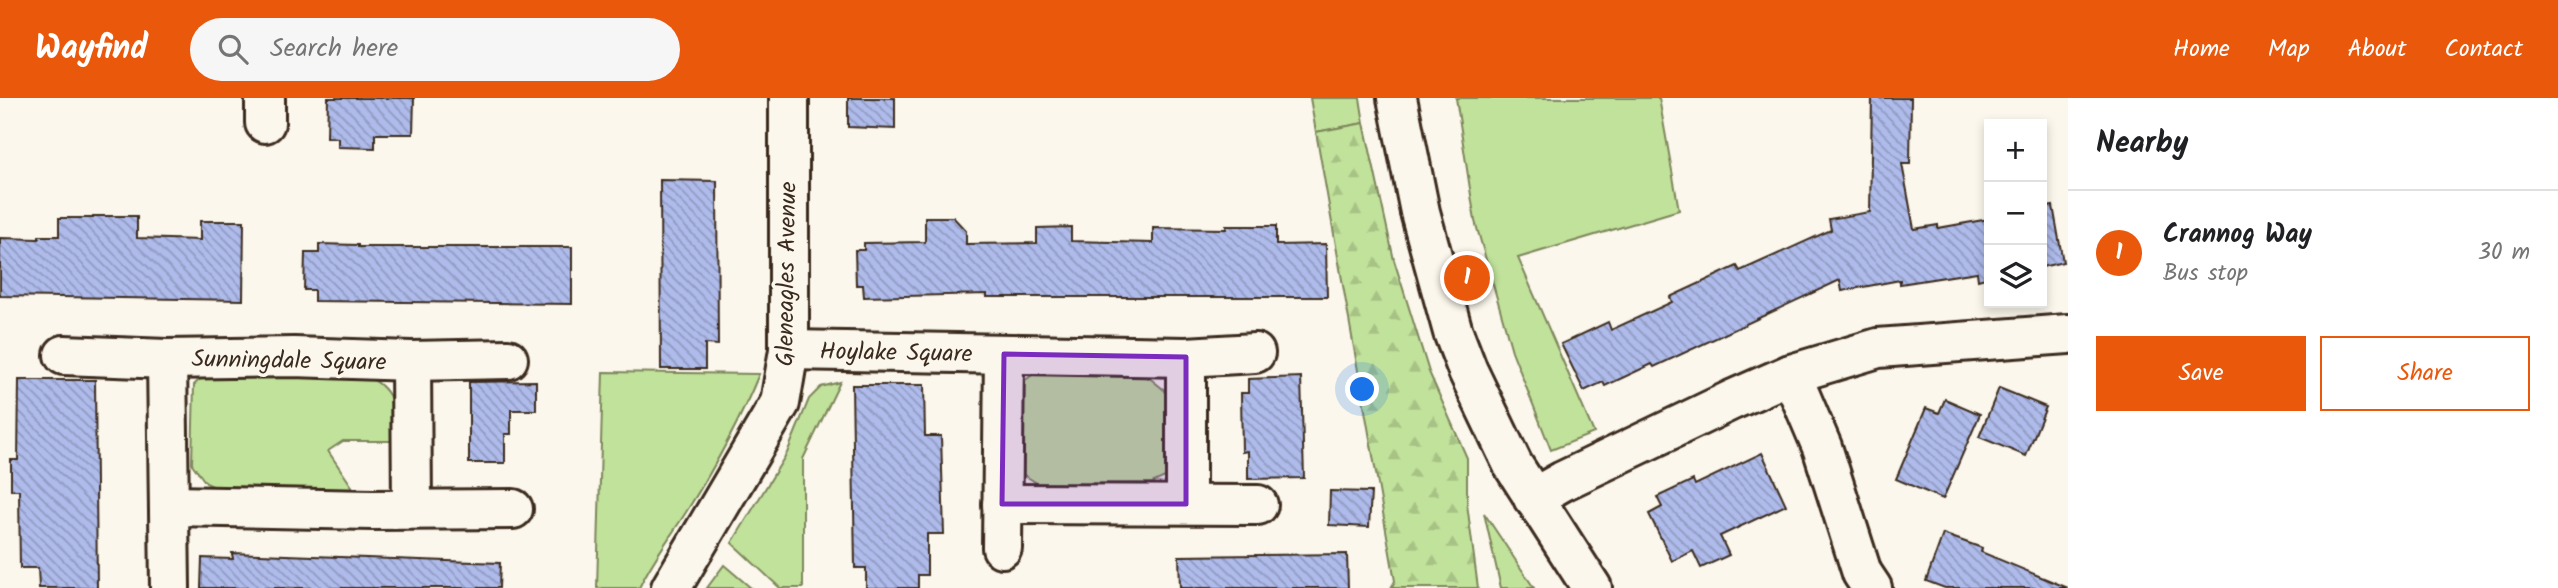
<!DOCTYPE html>
<meta charset="utf-8">
<style>
body{margin:0;font-family:Kalam,sans-serif;background:#f6f6f6;color:#202124}
.controls{position:absolute;right:21px;top:21px;display:grid;overflow:hidden;border-radius:0px;box-shadow:0 4px 10px #0003}
.controls button{width:63px;height:63px;display:grid;place-items:center;padding:0;border:0;border-bottom:2px solid #e0e0e0;background:#fff;color:#202124;font:35px sans-serif}
.you{position:absolute;left:1363px;top:292px;width:24px;height:24px;margin:-18px;border:5px solid #fff;border-radius:50%;background:#1a73e8;box-shadow:0 0 0 10px #1a73e833}
.badge{display:grid;place-items:center;width:46px;height:46px;border-radius:50%;background:#ea580c;color:#fff;font-size:23px;font-weight:700}
.pin{position:absolute;translate:-50% -50%;border:4px solid #fff;box-shadow:0 2px 7px #0006}
.list{margin:0;padding:0;list-style:none}
h2{display:flex;justify-content:space-between;align-items:center;height:91px;margin:0;padding:0 28px;font-size:30px}
h2 small{font-size:23px;font-weight:400;color:#757577}
.list li{display:grid;grid-template-columns:46px 1fr auto;gap:21px;align-items:center;box-sizing:border-box;height:126px;padding:0 28px;border-top:2px solid #e0e0e0}
.list b{display:block;font-size:26px;white-space:nowrap}
.list p{margin:0;font-size:23px;white-space:nowrap;color:#757577}
.list em{font-size:23px;font-style:normal;color:#757577}
.actions{display:flex;gap:14px;padding:21px 28px}
.actions a{flex:1;padding:16px 0;border:2px solid #ea580c;border-radius:0px;text-align:center;font-size:24px;color:#ea580c}
.actions .main{background:#ea580c;color:#fff}
.icon{flex:none;width:38px;height:38px;fill:none;stroke:currentColor;stroke-width:2;stroke-linecap:round;stroke-linejoin:round}
.map{position:relative;flex:none;width:2068px;height:490px;overflow:hidden}
header{display:flex;align-items:center;gap:42px;box-sizing:border-box;height:98px;padding:0 35px;background:#ea580c;color:#fff}
header strong{font-size:33px}
nav{display:flex;gap:38px;margin-inline-start:auto;font-size:24px}
.search{width:490px;height:63px;background:#f6f6f6;display:flex;align-items:center;gap:18px;box-sizing:border-box;padding:0 24px;border-radius:38px;color:#757577;font-size:26px}
main{display:flex}
aside{flex:1;background:#fff}
.map>svg:first-child{display:block}
.grass{fill:#c1e29b;stroke:#7e865c;stroke-width:2}
.forest{fill:url(#forest-firs);stroke:#7e865c;stroke-width:2}
.building{fill:url(#building-back-hatch);stroke:#3b2a1e;stroke-width:2}
.lines{fill:none;stroke-linecap:round;stroke-linejoin:round}
.minor-casing{stroke:#3b2a1e;stroke-width:44}
.tertiary-casing{stroke:#3b2a1e;stroke-width:44}
.minor{stroke:#fbf7ec;stroke-width:38}
.tertiary{stroke:#fbf7ec;stroke-width:38}
.marked{fill:#7b2cbf;fill-opacity:0.2;stroke:#7b2cbf;stroke-width:5;stroke-linejoin:round}
.labels{text-anchor:middle;stroke-width:7;stroke-linejoin:round;paint-order:stroke}
.street-label{font-size:24px;fill:#3b2a1e;stroke:#fbf7ec}
</style>
<header>
<strong>Wayfind</strong>
<div class="search"><svg class="icon" aria-label="search" viewBox="0 0 24 24"><circle cx="10" cy="10" r="6"/><path d="M15 15l6 6"/></svg>Search here</div>
<nav><a>Home</a><a>Map</a><a>About</a><a>Contact</a></nav>
</header>
<main>
<div class="map">
<svg width="2068" height="490" viewBox="0 0 2068 490">
<defs>
<pattern id="forest-firs" width="22" height="20" patternUnits="userSpaceOnUse" patternTransform="scale(1.75)"><rect width="22" height="20" fill="#c1e29b"/><path d="M5 1l3.5 6h-7zM16 11l3.5 6h-7z" fill="#a7c285"/></pattern>
<pattern id="building-back-hatch" width="6" height="6" patternUnits="userSpaceOnUse" patternTransform="scale(1.75)"><rect width="6" height="6" fill="#aebbeb"/><path d="M-1 5l2 2M0 0l6 6M5-1l2 2" fill="none" stroke="#8f98be"/></pattern>
</defs>
<rect width="100%" height="100%" fill="#fbf7ec"/>
<filter id="ink" filterUnits="userSpaceOnUse"><feTurbulence type="fractalNoise" baseFrequency=".0143" numOctaves="2"/><feDisplacementMap in="SourceGraphic" scale="14" xChannelSelector="R" yChannelSelector="G"/><feConvolveMatrix kernelMatrix="1 2 1 2 8 2 1 2 1" color-interpolation-filters="sRGB"/></filter>
<g filter="url(#ink)">
<g class="grass">
<path d="M1310,0H1360L1364,25L1316,34Z"/>
<path d="M1456,0H1659L1679,112L1518,160L1594,335L1551,352L1512,253L1475,123Z"/>
<path d="M1050,271L1138,274L1152,282L1163,291L1168,301L1171,367L1165,379L1152,385L1040,387L1021,375L1017,295L1024,283L1034,276Z"/>
<path d="M222,274L364,277C398,292 394,311 393,343H343L328,353L355,393L217,390L206,385L192,366L194,287L200,281Z"/>
<path d="M603,274L759,276C741,320 714,370 688,411C672,437 652,462 639,490H597Z"/>
<path d="M840,284L803,361V490H780L732,445L787,355L809,301L821,289Z"/>
<path d="M1484,415L1534,490H1501Z"/>
<path d="M724,467L751,490H707Z"/>
</g>
<path class="forest" d="M1364,25L1394,162L1429,274L1467,360V406L1478,490H1391L1395,483L1316,34Z"/>
<g class="building">
<path d="M328,0H414L413,36H375V50L338,49V40L327,39Z"/>
<path d="M848,0H895V31L848,29Z"/>
<path d="M1872,0H1911L1910,66H1902L1914,131L1938,127V130L1989,121V179L1978,182L1977,174L1900,186V182L1842,193L1840,182L1654,269L1652,266L1605,288L1603,284L1584,293L1561,246L1608,224L1611,232L1672,204L1670,199L1737,168L1740,173L1831,132L1829,121L1870,114Z"/>
<path d="M660,82L717,83L718,247L705,246V271H661Z"/>
<path d="M2053,108L2063,164L2042,169V110Z"/>
<path d="M93,118H137V140L200,142V123H244L243,202L0,198V140L39,141V138H59V120H93Z"/>
<path d="M925,119H953L966,133V146L1037,145V130L1071,129V143L1153,145V130L1226,131V128H1276V147L1326,146L1327,199H987V196L864,199L863,187H856L855,152H864V145L925,144Z"/>
<path d="M319,146L358,147V149H572V206L314,203V192H304L305,155H319Z"/>
<path d="M1301,279L1304,380L1248,381V353L1242,354L1241,295H1248V281Z"/>
<path d="M19,282H95L97,490H39L38,470H20L19,392H11V362H18Z"/>
<path d="M536,283V312H511V336H505V365H469V284Z"/>
<path d="M852,287H924L925,338H941L944,436H927V477H918V490H866V470H855Z"/>
<path d="M1999,290L2046,309L2026,358L1979,339Z"/>
<path d="M1945,301L1980,316L1943,401L1896,381L1926,310L1939,315Z"/>
<path d="M1762,355L1786,407L1720,438L1729,457L1701,470L1693,453L1672,463L1649,416L1662,409L1657,399L1693,382L1695,387Z"/>
<path d="M1330,393L1371,394L1369,429L1329,427Z"/>
<path d="M1943,436L1982,450L1981,454L2068,490H1945L1926,483Z"/>
<path d="M232,455L500,465L499,490H201L202,460L233,461Z"/>
<path d="M1347,456L1348,490H1180L1179,458Z"/>
</g>
<g class="lines">
<g class="minor-casing">
<g id="minor">
<path d="M265,25V0"/>
<path d="M789,252L1186,259L1255,255"/>
<path d="M64,257L167,261L294,259L411,263L508,261"/>
<path d="M1186,259V406"/>
<path d="M167,261L170,490"/>
<path d="M411,263L412,411"/>
<path d="M1791,276L1822,349L1862,475L1872,490"/>
<path d="M1533,400L1563,383L1732,302L1791,276L1878,250L2068,236"/>
<path d="M1002,406L1258,407"/>
<path d="M171,408L372,412L513,411"/>
<path d="M1002,450L1004,256"/>
<path d="M671,490L780,305L789,252V0"/>
</g>
</g>
<g class="tertiary-casing">
<path id="tertiary" d="M1397,0L1420,114L1453,234L1468,273L1513,367L1592,490"/>
</g>
<use href="#minor" class="minor"/>
<use href="#tertiary" class="tertiary"/>
</g>
</g>
<path class="marked" d="M1004,256L1186,259V406H1002Z"/>
<g class="labels">
<g class="street-label">
<text transform="translate(786 176) rotate(-89)" y="8">Gleneagles Avenue</text>
<text transform="translate(896 254) rotate(1)" y="8">Hoylake Square</text>
<text transform="translate(289 262) rotate(1)" y="8">Sunningdale Square</text>
</g>
</g>
</svg>
<div class="controls">
<button>+</button>
<button>−</button>
<button><svg class="icon" aria-label="layers" viewBox="0 0 24 24"><path d="M12 4l9 5-9 5-9-5zM3 14l9 5 9-5"/></svg></button>
</div>
<div class="you"></div>
<div class="pin badge" style="left:1467px;top:180px">1</div>
</div>
<aside>
<h2>Nearby<small></small></h2>
<ul class="list">
<li><span class="badge">1</span><div><b>Crannog Way</b><p>Bus stop</p></div><em>30 m</em></li>
</ul>
<div class="actions"><a class="main">Save</a><a>Share</a></div>
</aside>
</main>
